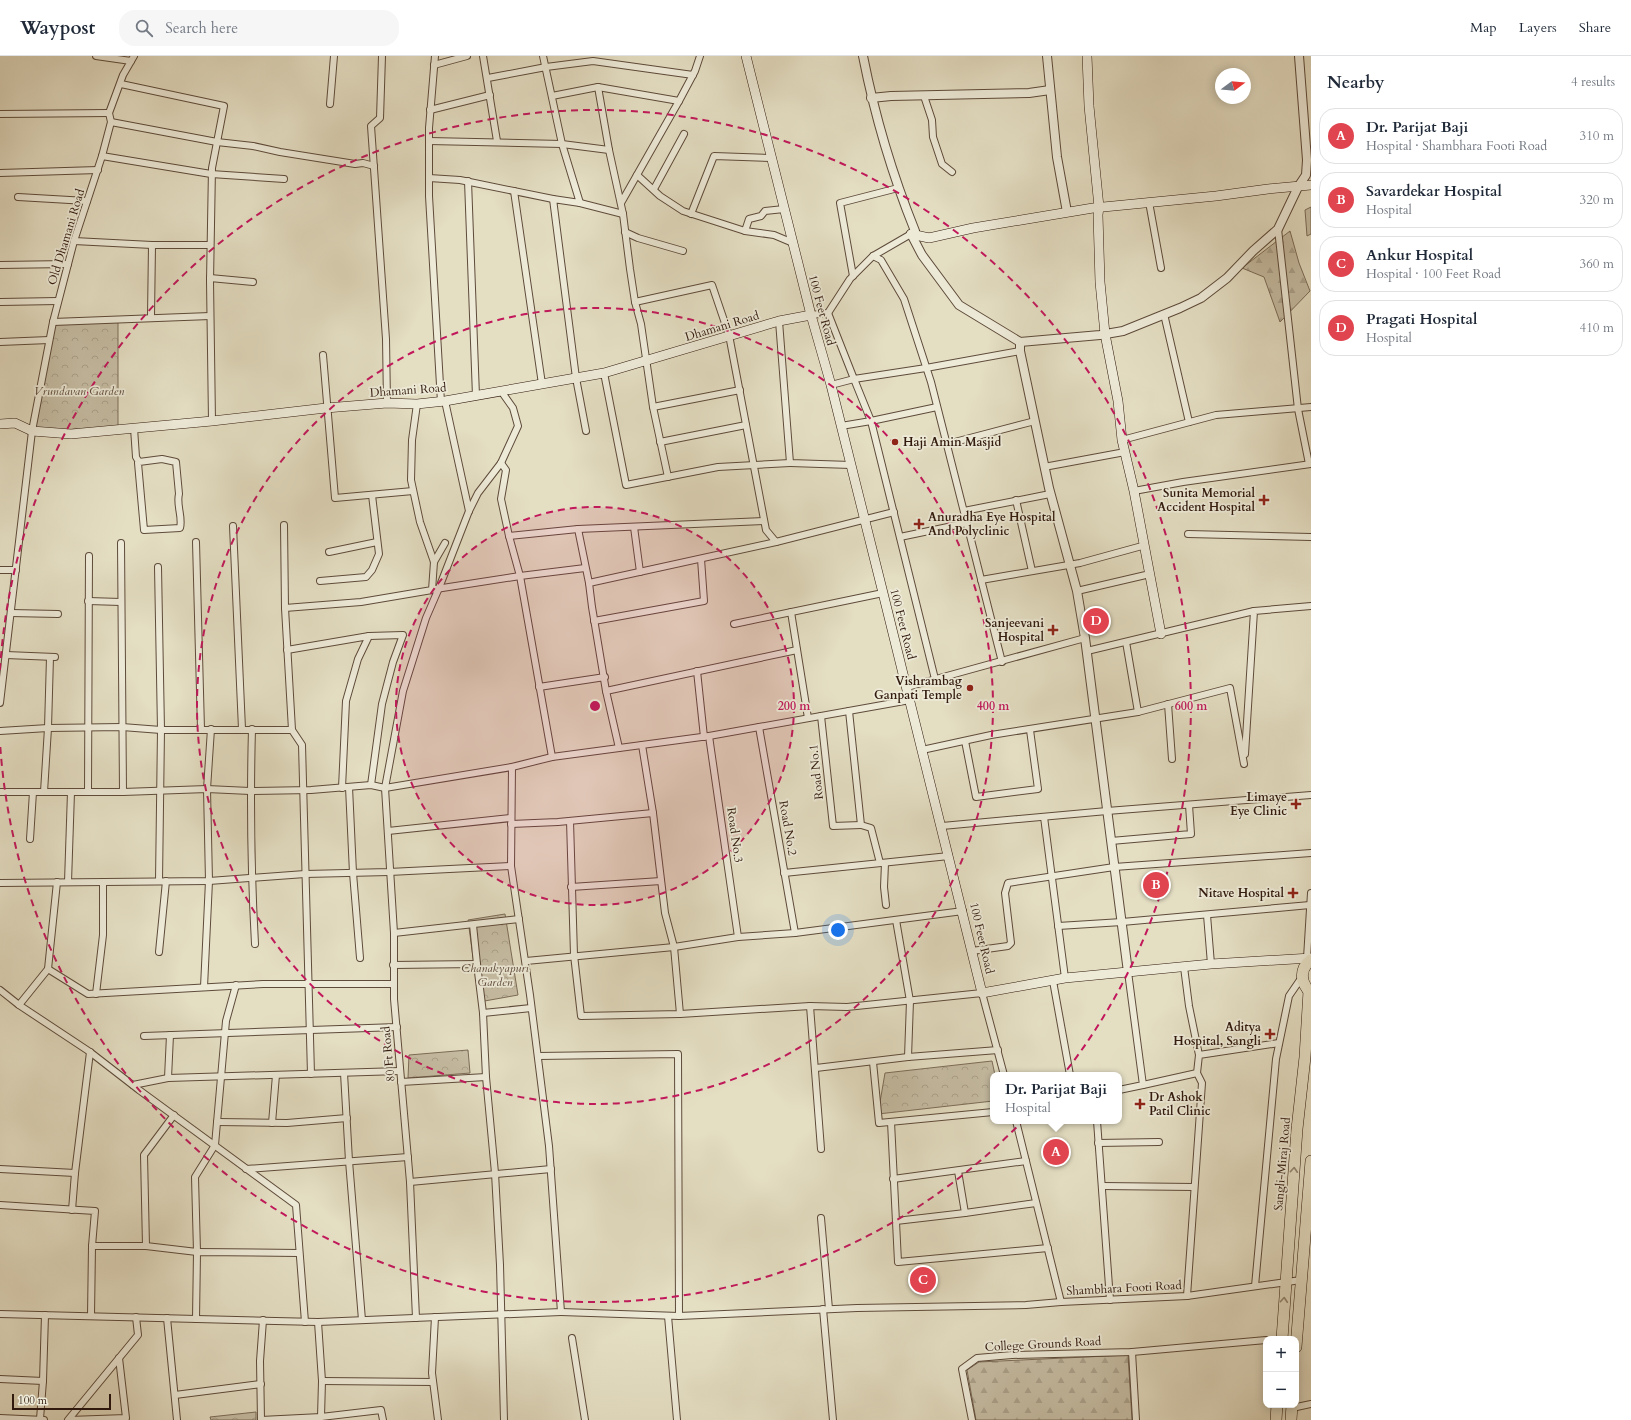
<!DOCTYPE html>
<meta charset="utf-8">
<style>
body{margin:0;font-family:Cardo,serif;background:#f6f6f7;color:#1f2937}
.controls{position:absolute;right:12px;bottom:12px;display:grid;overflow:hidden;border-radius:8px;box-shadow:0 2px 10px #0003}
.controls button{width:36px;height:36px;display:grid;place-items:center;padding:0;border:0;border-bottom:1px solid #e0e1e3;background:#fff;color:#1f2937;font:20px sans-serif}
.compass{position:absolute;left:1215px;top:12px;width:36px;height:36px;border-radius:50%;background:#fff;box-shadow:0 2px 10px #0003;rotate:74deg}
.scale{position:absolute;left:12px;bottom:10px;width:99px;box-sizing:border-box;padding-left:4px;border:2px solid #311a0d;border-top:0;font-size:11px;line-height:14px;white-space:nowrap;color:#311a0d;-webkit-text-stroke:3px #edead8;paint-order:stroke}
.you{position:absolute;left:838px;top:874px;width:14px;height:14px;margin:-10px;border:3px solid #fff;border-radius:50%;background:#1a73e8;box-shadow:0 0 0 6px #1a73e833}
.badge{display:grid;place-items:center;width:26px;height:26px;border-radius:50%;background:#8f2418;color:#fff;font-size:13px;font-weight:700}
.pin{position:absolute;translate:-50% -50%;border:2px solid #fff;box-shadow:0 1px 4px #0006}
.popup{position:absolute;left:990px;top:1016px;width:132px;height:52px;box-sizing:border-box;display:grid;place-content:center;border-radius:8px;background:#fff;filter:drop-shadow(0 1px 3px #0005);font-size:13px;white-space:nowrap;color:#747a83}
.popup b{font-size:15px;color:#1f2937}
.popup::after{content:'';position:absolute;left:50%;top:100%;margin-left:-8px;border:8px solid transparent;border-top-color:#fff}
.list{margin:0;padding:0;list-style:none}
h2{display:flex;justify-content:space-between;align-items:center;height:52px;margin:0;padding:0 16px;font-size:17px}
h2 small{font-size:13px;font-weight:400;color:#747a83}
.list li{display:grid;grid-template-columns:26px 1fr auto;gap:12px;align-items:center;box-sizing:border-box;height:56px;margin:0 8px 8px;padding:0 8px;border:1px solid #e0e1e3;border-radius:16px}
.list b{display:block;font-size:15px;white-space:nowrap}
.list p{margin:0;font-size:13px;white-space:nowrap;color:#747a83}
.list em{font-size:13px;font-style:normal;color:#747a83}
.icon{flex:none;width:22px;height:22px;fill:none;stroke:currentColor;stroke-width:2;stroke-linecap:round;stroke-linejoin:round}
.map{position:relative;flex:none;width:1311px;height:1364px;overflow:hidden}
header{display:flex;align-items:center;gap:24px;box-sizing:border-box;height:56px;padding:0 20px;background:#fff;border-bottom:1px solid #e0e1e3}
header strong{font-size:19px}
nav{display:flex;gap:22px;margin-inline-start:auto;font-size:14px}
.search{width:280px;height:36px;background:#f6f6f7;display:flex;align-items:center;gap:10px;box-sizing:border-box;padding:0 14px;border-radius:16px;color:#747a83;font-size:15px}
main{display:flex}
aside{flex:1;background:#fff}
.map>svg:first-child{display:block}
.forest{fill:url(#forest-firs);stroke:#7c6c58}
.park{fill:url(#park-crowns);stroke:#7c6c58}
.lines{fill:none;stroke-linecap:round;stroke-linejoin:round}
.minor-casing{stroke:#5e4b3a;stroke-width:8}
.tertiary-casing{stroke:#5e4b3a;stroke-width:10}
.secondary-casing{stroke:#311a0d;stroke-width:10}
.trunk-casing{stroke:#311a0d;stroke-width:12}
.minor{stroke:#edead8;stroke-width:6}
.tertiary{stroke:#edead8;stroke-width:8}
.secondary{stroke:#edead8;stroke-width:9}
.trunk{stroke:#e4dec3;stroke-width:11}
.oneway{stroke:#938671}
.ring{fill:none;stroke:#c2185b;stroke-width:2;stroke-dasharray:7 5}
.poi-dot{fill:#8f2418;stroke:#edead8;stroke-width:1.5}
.labels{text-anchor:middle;stroke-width:3.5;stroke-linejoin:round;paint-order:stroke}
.street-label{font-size:12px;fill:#311a0d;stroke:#edead8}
.park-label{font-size:12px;font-style:italic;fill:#5e4b3a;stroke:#edead8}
.poi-label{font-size:12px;font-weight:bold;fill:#311a0d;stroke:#edead8;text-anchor:end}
.centre{fill:#c2185b;stroke:#edead8;stroke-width:2}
.ring-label{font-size:12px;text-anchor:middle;font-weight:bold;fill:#c2185b;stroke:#edead8;stroke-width:3.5;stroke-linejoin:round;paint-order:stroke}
</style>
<header>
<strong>Waypost</strong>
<div class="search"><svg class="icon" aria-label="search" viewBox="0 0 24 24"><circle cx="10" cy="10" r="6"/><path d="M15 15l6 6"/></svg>Search here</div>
<nav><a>Map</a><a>Layers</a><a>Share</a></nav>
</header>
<main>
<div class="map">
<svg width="1311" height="1364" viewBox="0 0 1311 1364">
<defs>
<pattern id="forest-firs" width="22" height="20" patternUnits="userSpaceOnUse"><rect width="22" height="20" fill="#c6bda4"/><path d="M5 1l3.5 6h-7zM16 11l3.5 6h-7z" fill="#aba28c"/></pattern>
<pattern id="park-crowns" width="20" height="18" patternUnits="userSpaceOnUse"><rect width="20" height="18" fill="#c6bda4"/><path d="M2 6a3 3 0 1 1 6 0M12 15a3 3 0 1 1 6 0" fill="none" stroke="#aba28c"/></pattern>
</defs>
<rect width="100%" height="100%" fill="#e4dec3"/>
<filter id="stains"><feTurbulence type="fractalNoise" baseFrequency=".005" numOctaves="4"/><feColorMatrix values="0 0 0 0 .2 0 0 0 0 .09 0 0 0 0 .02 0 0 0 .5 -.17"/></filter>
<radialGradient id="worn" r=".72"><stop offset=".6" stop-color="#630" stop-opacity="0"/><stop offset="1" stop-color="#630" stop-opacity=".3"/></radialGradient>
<g class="forest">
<path d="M1311,151V178L1307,180L1305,154Z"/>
<path d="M1290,175L1299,207L1310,235L1280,266L1264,221L1242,212Z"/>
<path d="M1128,1299L1132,1364H976L967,1314L979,1306Z"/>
</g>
<g class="park">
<path d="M118,263V374L32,375L53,266Z"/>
<path d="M505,858L518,939L479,946L468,864Z"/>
<path d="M468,994L470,1017L408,1022L409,999Z"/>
<path d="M992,1005L995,1019H993V1045L878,1058L885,1017Z"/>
<path d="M256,1356V1364H211L210,1361Z"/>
</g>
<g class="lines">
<g class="minor-casing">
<g id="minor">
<path d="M96,0L131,5"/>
<path d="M382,0L380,62L371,70L386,283L387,347"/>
<path d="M435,0L429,72V140L441,346"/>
<path d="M483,0L497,85"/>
<path d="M543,0L562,88L580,147L553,143L576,322L586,375"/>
<path d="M434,9L467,0"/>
<path d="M488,22L546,11L593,5L693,19"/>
<path d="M121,28L224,50L212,112L210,225L212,365"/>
<path d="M598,31L609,94L623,158L630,213L635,246L641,268L653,351L668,421"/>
<path d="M552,40L598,31L679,45"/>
<path d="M924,40L932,64L933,81L942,108L952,116"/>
<path d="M330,48L334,0"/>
<path d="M430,54L490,39"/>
<path d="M0,58L109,57"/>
<path d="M111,66L217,86L253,90L280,96L355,108L363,107L374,110"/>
<path d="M429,85L562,88L609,94"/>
<path d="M102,100L211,118L284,123"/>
<path d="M0,117L98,114"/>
<path d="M637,119L660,140L683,155L745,175L749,163L761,160L765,155L784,153"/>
<path d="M429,122L460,124L553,143"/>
<path d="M468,125L476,340"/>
<path d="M654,133L684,78"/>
<path d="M514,135L542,328"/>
<path d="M18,141L87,145"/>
<path d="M1149,146L1161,212"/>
<path d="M580,147L623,158"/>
<path d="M621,147L679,45L695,15L700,0"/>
<path d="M691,158L714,100L772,102"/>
<path d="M1278,173L1298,353L1309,408"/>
<path d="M745,175L774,179L793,187"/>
<path d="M625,176L638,182L683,195"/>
<path d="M74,185L152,189"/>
<path d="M873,200L881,204L904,243L931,326L1002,606"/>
<path d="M0,209L68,208"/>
<path d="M853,220L840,147L898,132"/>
<path d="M210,222L253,226"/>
<path d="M0,246L58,245"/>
<path d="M635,246L712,229L729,279L766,474L776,486L894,456"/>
<path d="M828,257L854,323L926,312L1020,295"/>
<path d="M828,257L850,223L873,200L911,178"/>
<path d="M1164,258L1189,366"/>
<path d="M811,259L828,257"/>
<path d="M151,261L152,189H210"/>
<path d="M779,265L790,407L851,409"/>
<path d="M53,266L210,260"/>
<path d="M0,286L49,284"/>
<path d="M323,299L335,442L413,435"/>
<path d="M604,317L626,429L718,411L790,407"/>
<path d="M831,329L854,323L871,365L841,370"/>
<path d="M445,345L469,455"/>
<path d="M653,351L740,334"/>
<path d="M134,372L136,401L139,406L162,403L176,406L179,438C176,449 183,461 180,472L144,474L138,407"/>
<path d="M1122,384L1216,359L1311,351"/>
<path d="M660,386L746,369"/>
<path d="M947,388L1035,365"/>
<path d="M501,407L506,414L501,443L509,480L520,520L552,701"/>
<path d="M1044,411L1125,396"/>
<path d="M1134,435L1183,426L1311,408"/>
<path d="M1016,444L1032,515"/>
<path d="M964,455L1050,438"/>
<path d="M284,469L285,552L292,674"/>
<path d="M233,470L242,673"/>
<path d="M634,471L640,516"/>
<path d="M578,473L589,527L592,551L606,635L619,692"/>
<path d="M1188,478L1311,481"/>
<path d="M509,480L578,473L764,465"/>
<path d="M900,481L967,467"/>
<path d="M196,486L201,673"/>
<path d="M121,487L123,736"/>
<path d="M329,496L377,486"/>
<path d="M434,506L445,487"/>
<path d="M158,511L161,674L159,825"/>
<path d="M0,514H16"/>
<path d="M981,524L1080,507L1142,490"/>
<path d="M320,525L366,521L372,514L379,498L372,439"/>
<path d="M589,527L776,486"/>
<path d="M436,533L520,520L585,512"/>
<path d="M1077,535L1150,518"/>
<path d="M88,545L121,546"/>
<path d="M285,552L361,546L432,534L434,506L420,466L411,424L412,384L417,348"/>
<path d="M791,556L808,662"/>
<path d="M11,557L58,558"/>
<path d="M594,565L704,545L701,503"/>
<path d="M734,568L883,537"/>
<path d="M369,580L403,579L393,606L382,648L371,729"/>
<path d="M1126,586L1138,656"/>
<path d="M287,594L369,580L358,603L346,645L342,732"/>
<path d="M1087,595L1254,555"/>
<path d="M6,599L55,601"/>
<path d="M697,615L704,681"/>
<path d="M935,623L871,365L937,351"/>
<path d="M539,631L605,621"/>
<path d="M907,631L1085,582"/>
<path d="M606,635L797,594"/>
<path d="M0,647L32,375L53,266L74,185L102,100L111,66L109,57L123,19L134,0"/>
<path d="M1168,648L1172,703"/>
<path d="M849,655L861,769L871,772L880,807"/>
<path d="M821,660L833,770L861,769"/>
<path d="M759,671L795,877"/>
<path d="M252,673C250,745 251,816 255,888"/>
<path d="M0,675L48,672L122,671L161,674H292L302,689L311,1018"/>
<path d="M709,680L738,881"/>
<path d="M965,685L976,741L1038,733L1030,674"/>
<path d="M642,689L653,757L665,857L674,891L680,958"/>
<path d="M922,694L991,679L1138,656L1230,632L1244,708"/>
<path d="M1245,698L1254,555L1311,550"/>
<path d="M349,731L353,817L360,902"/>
<path d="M0,736H123L207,733L250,735L311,734L371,729L385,732L512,711L552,701L709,680L910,644"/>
<path d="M44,736L48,672L50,601"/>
<path d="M88,736L89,500"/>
<path d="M1044,761L1065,922"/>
<path d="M570,765L574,899L581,960L680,958L810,950L847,951L982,937L1004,1019"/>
<path d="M511,768L558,766L653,757"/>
<path d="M942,770L1107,755L1311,739"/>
<path d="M388,775L511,762"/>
<path d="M30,783L33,736"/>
<path d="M1111,785L1191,778L1189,749"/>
<path d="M885,807L884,831L886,849"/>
<path d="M784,817L949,800"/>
<path d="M68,826L71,736"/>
<path d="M0,827L209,825L305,818L389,816L511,810"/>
<path d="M571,831L661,825"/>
<path d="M1207,859L1211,908"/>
<path d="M896,864L910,945L908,1001"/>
<path d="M473,869L477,908"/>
<path d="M1058,870L1122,866L1310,849"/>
<path d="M394,877L519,863"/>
<path d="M972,895L1008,890L1011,887L1005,837L1008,827L1114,811L1311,797"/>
<path d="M159,896L166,825"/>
<path d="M1307,902L1311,837"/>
<path d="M526,905L674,891L738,881L795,877L963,855"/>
<path d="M393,909L477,908L483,957L486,1021L495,1117L500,1209L504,1364"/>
<path d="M1184,911L1189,950L1199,999"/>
<path d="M48,913L57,826"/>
<path d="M1053,925L1070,1019"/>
<path d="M204,931L209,825L207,733L211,673"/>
<path d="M0,934L19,949L90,996L139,1034L296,1149L305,1266"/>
<path d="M96,938L103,879V826"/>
<path d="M19,949L48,913L88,938L263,928H394"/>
<path d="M810,950L821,1093"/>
<path d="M483,957L531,952"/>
<path d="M144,980L397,971"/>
<path d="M538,1000L678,998L679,1260"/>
<path d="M873,1006L879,1067L993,1056"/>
<path d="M816,1012L908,1001L998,994"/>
<path d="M344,1017L349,1105L362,1264"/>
<path d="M168,1022L170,979"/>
<path d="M401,1026L486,1021"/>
<path d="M133,1029L168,1022L400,1015"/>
<path d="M1143,1029L1197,1017L1199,999L1279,987"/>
<path d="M1119,1034L1143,1029L1128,916"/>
<path d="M1016,1065L1061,1246L1187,1240L1301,1224"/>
<path d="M1097,1065L1110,1244"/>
<path d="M217,1066L287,1067L347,1062"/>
<path d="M891,1066L898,1206L1048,1192"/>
<path d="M272,1067L276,1019"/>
<path d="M1098,1087L1159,1086"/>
<path d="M0,1113L75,1117"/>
<path d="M246,1113L408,1101"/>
<path d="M958,1115L965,1157L1036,1147"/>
<path d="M893,1123L1026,1105"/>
<path d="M410,1126L551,1113"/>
<path d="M1102,1130L1194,1131"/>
<path d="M0,1149L95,1155L92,1190"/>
<path d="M72,1154L75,1117L90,996"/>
<path d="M821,1162L829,1253"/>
<path d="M896,1165L965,1157"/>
<path d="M146,1190L144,1099L174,1059"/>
<path d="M1255,1230L1276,1003L1289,940L1302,921"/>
<path d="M1187,1240L1202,1027L1197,1017"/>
<path d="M823,1253L833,1364"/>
<path d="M561,1256L679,1260L857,1252L1026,1249L1061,1246"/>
<path d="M0,1258L318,1266L561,1256L549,1090L530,939L511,810L512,711"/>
<path d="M91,1260L92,1190H146L197,1196L195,1121L215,1089L226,965L236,929"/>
<path d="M668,1260L677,1364"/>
<path d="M435,1261L432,1317L438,1364"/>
<path d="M167,1262L177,1364"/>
<path d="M416,1262L410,1126L394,943V877L385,732L403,635L426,562L439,532L469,455L478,437L501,407L518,370L513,352L501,335"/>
<path d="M196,1263L197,1196L299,1197"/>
<path d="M318,1266L322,1325L321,1361"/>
<path d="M572,1282L585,1364"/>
<path d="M1132,1296L1136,1364"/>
<path d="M0,1323L43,1325"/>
<path d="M322,1325L433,1326"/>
<path d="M175,1339L261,1328"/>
<path d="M1292,1352L1311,1348"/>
<path d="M0,1362L44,1364"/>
<path d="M40,1363L43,1325L45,1259"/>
<path d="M68,1364L138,1279L136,1261"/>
<path d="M69,1364L126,1362L119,1302"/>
<path d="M261,1364L321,1361L381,1354L383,1364"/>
<path d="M261,1364L260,1305L263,1264"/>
<path d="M972,1364L962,1313L977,1302L1012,1299L1132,1296L1266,1284"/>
</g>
</g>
<g class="tertiary-casing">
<g id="tertiary">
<path d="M863,0C875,61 892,118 915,175L911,178L922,199L959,249L1020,286L1100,279L1123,275L1180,252L1201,242L1227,222L1253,195L1278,173L1298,131L1306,119L1307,104L1299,0"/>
<path d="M1047,0L1057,101L1067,156"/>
<path d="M871,42L891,40L1029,37L1050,34"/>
<path d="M1020,286V295L1049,432L1077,535L1085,582L1128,916"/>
</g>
</g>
<g class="secondary-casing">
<g id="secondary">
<path d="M746,0L811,259L831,329L883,537L982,937L1065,922L1211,908L1311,902"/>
<path d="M1087,0L1089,50L1099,151L1098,159L1100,226L1105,278L1118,345L1122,384L1134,435L1161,578"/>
<path d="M911,178L929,182L973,172L1093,152L1216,140L1268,133L1311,129"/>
<path d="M0,368L15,367L32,375L71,378L212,365L326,352L387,347L417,348L445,345L604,317L779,265L811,259"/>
</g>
</g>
<g class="trunk-casing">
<g id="trunk">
<path d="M1311,904C1299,913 1300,927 1311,937"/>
<path d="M1282,1283L1297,1073L1305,1001L1309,935"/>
<path d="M1296,1291L1311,1105"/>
<path d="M1276,1364L1277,1349"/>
<path d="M1291,1364L1292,1349"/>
</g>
</g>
<use href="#minor" class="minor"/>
<use href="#tertiary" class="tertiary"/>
<use href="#secondary" class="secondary"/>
<use href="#trunk" class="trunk"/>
</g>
<defs><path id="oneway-chevron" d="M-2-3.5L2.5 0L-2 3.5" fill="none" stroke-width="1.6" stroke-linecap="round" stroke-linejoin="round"/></defs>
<g class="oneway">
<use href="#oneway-chevron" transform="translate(1294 1114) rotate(-86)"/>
<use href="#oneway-chevron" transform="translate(1284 1244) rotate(-86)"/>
</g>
<circle cx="595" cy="650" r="199" fill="#c2185b" fill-opacity=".12"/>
<g class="ring">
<circle cx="595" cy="650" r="199"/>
<circle cx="595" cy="650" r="398"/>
<path d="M0 614A596 596 0 1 1 0 686"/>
</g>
<g class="poi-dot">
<circle cx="895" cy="386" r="4"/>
<path d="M1262 438h4v4h4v4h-4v4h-4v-4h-4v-4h4z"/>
<path d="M917 462h4v4h4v4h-4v4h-4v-4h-4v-4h4z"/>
<path d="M1051 568h4v4h4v4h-4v4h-4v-4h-4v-4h4z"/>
<circle cx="970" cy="632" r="4"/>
<path d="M1294 742h4v4h4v4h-4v4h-4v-4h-4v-4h4z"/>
<path d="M1291 831h4v4h4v4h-4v4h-4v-4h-4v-4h4z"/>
<path d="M1268 972h4v4h4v4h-4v4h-4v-4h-4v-4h4z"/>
<path d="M1138 1042h4v4h4v4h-4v4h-4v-4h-4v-4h4z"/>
</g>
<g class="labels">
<g class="street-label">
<text transform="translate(66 181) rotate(-73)" y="4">Old Dhamani Road</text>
<text transform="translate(822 254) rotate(75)" y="4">100 Feet Road</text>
<text transform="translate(722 270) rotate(-17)" y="4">Dhamani Road</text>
<text transform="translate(408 334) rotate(-4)" y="4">Dhamani Road</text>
<text transform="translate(903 568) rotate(76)" y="4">100 Feet Road</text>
<text transform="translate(816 716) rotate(-96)" y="4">Road No.1</text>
<text transform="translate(788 772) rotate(80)" y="4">Road No.2</text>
<text transform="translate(735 779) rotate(82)" y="4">Road No.3</text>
<text transform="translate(982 882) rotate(77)" y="4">100 Feet Road</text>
<text transform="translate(388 998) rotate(-95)" y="4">80 Ft Road</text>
<text transform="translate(1282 1108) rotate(-85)" y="4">Sangli-Miraj Road</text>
<text transform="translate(1124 1232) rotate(-3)" y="4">Shambhara Footi Road</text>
<text transform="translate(1043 1288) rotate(-3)" y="4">College Grounds Road</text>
</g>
<g class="park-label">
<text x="79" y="339">Vrundavan Garden</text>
<text x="495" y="916">Chanakyapuri<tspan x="495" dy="14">Garden</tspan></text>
</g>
<g class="poi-label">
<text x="903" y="390" text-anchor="start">Haji Amin Masjid</text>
<text x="1255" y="441">Sunita Memorial<tspan x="1255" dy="14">Accident Hospital</tspan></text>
<text x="928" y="465" text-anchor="start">Anuradha Eye Hospital<tspan x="928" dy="14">And Polyclinic</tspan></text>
<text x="1044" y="571">Sanjeevani<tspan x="1044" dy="14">Hospital</tspan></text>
<text x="962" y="629">Vishrambag<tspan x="962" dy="14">Ganpati Temple</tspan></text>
<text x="1287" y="745">Limaye<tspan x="1287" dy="14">Eye Clinic</tspan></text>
<text x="1284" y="841">Nitave Hospital</text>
<text x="1261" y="975">Aditya<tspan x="1261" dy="14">Hospital, Sangli</tspan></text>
<text x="1149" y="1045" text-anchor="start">Dr Ashok<tspan x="1149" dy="14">Patil Clinic</tspan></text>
</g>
</g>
<circle cx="595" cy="650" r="6" class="centre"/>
<g class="ring-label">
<text x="794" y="654">200 m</text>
<text x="993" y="654">400 m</text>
<text x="1191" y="654">600 m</text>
</g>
<rect width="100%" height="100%" filter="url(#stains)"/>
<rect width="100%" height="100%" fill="url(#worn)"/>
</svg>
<div class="controls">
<button>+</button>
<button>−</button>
</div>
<svg class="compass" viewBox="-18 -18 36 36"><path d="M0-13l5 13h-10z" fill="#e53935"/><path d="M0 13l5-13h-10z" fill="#747a83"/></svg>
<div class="scale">100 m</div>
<div class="you"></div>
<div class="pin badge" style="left:1056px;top:1096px;background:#e0444e">A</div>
<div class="popup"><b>Dr. Parijat Baji</b>Hospital</div>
<div class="pin badge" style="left:1156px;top:829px;background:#e0444e">B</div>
<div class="pin badge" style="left:923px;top:1224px;background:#e0444e">C</div>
<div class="pin badge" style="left:1096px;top:565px;background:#e0444e">D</div>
</div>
<aside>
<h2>Nearby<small>4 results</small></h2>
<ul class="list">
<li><span class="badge" style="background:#e0444e">A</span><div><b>Dr. Parijat Baji</b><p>Hospital · Shambhara Footi Road</p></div><em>310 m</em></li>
<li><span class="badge" style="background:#e0444e">B</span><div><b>Savardekar Hospital</b><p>Hospital</p></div><em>320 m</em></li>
<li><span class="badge" style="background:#e0444e">C</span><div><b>Ankur Hospital</b><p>Hospital · 100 Feet Road</p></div><em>360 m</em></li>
<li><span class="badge" style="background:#e0444e">D</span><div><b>Pragati Hospital</b><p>Hospital</p></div><em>410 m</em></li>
</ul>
</aside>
</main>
